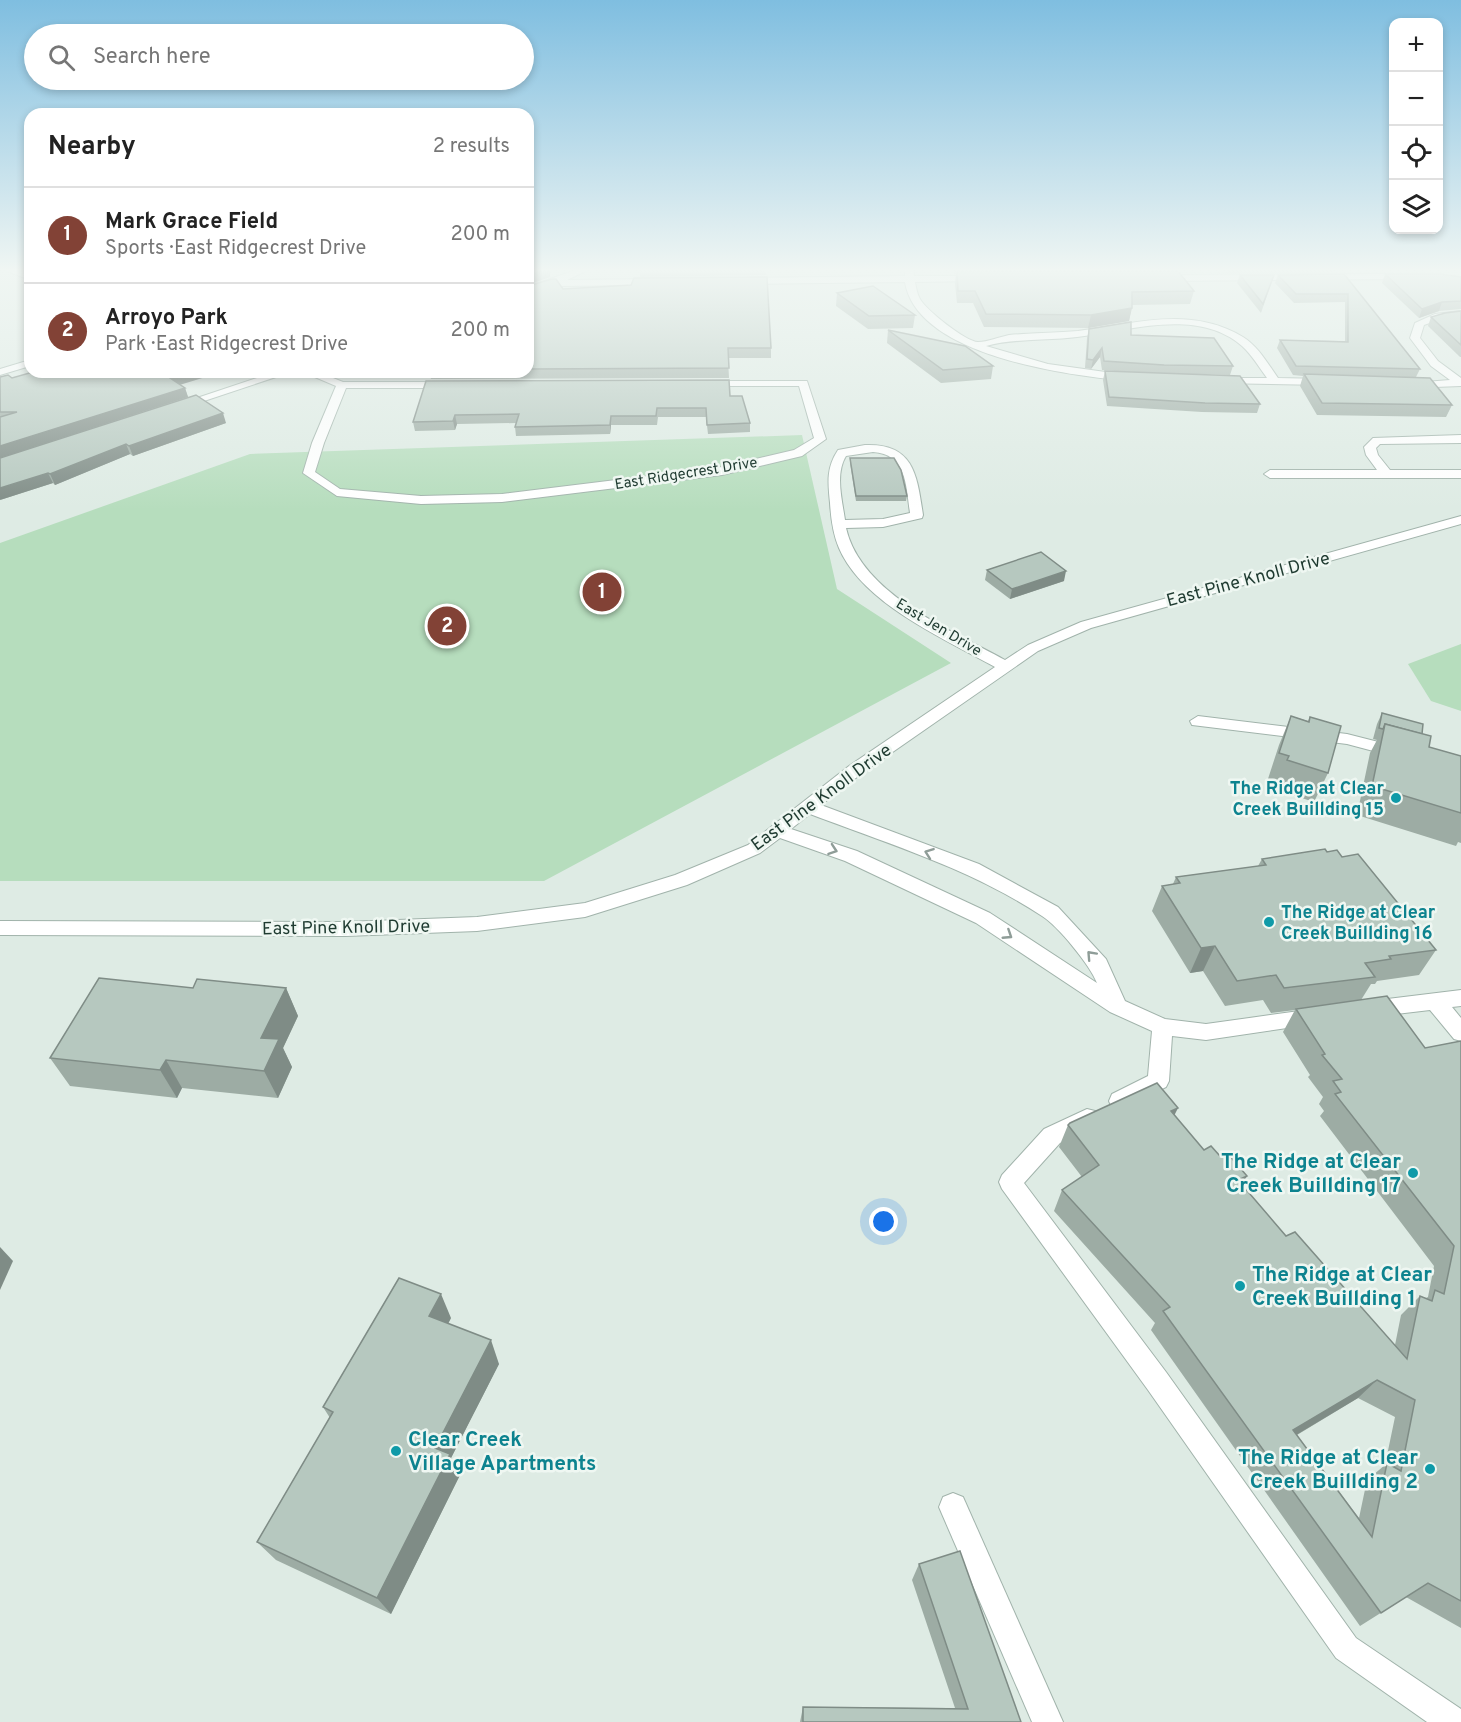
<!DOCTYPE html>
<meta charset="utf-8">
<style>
body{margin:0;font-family:Overpass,sans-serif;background:#f2f2f2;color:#222}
.controls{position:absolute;right:18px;top:18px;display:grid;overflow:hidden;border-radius:12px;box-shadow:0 3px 9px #0003}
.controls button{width:54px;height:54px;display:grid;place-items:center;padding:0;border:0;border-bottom:2px solid #e0e0e0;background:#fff;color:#222;font:30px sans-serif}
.you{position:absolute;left:884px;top:1222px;width:21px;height:21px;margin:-15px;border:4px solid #fff;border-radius:50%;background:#1a73e8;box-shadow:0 0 0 9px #1a73e833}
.badge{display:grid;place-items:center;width:39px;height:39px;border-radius:50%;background:#824236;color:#fff;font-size:20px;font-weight:700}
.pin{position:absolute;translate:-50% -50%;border:3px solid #fff;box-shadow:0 2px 6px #0006}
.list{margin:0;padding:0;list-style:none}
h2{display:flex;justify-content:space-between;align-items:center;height:78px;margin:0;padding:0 24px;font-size:26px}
h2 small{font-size:20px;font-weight:400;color:#767676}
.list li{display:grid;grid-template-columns:39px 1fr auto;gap:18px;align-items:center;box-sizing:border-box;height:96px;padding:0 24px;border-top:2px solid #e0e0e0}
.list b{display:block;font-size:22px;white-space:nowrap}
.list p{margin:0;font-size:20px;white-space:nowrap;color:#767676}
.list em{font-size:20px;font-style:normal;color:#767676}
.icon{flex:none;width:33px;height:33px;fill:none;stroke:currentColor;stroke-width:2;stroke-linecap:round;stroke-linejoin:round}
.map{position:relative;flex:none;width:1461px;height:1722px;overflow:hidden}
.search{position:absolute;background:#fff;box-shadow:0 3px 9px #0003;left:24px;top:24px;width:510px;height:66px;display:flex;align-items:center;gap:15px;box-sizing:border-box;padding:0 21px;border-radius:33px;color:#767676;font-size:22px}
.panel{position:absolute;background:#fff;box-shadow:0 3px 9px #0003;left:24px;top:108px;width:510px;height:270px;border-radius:18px}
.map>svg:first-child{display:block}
.green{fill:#b6ddbd}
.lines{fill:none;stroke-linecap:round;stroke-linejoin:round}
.minor-casing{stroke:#a1b3ab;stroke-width:2}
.minor{fill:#fff;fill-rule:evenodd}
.wall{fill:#9daca4;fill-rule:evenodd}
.shaded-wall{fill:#7f8c86}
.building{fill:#b6c8bf;stroke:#7f8c86;stroke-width:1.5;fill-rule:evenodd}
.oneway{stroke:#8f9d98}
.culture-dot{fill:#0f9aa8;stroke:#eff7f2;stroke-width:2}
.labels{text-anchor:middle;stroke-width:5;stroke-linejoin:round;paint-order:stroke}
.far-street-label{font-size:15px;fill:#1f3b31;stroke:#eff7f2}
.street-label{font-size:18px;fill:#1f3b31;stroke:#eff7f2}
.culture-label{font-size:18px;font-weight:bold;fill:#0d838f;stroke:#eff7f2;text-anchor:end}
.near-culture-label{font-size:21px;font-weight:bold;fill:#0d838f;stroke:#eff7f2;text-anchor:end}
</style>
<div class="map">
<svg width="1461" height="1722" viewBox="0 0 1461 1722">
<rect width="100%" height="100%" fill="#deebe4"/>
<g class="green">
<path d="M802,435L837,589L951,663L544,881H0V543L250,454Z"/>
<path d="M1461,644V711L1431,701L1408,664Z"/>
</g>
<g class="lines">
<g class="minor-casing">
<g id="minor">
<path d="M2,269H15L30,274V280Z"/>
<path d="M578,269H590L567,280L655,279L660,282L655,285L553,286L528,293V287Z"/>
<path d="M905,269H913L914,276H982V280L979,281L915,282C916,287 917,294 920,299C926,310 966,342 978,342C988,342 999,337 1009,335C1032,333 1055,333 1078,331C1134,324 1190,305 1243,337C1258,346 1268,364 1278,378L1324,379L1329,382L1324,385L1216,383V379L1220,378H1267C1259,367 1252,355 1242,346C1198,307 1127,331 1077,337C1047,341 1016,338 986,346L1048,364L1127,375L1132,378L1127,381C1067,375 917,356 905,282L743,284L738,281L743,278L905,276Z"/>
<path d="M1408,274L1413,277L1411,279L1160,281L1155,278L1160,275Z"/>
<path d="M1461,311V317L1441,319L1424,325L1420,338L1438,361L1461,378V386L1408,388V384L1412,383L1450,380L1431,366L1410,338L1415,323L1435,314Z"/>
<path d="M30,360V366L0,375V369Z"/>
<path d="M275,372H291L183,408L179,409L173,406Z"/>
<path d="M303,372H318L343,382H447L452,385L447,388H346L324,443L315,472L340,489L421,496L502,494L722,467L794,450L814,438L799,386H702V382L706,381H807L826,439L802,456L722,475L502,502L421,504L337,496L303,473L312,443L336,386Z"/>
<path d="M1461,435V443L1380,444L1376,448L1378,455L1390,470H1461V478H1270L1264,474L1270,470H1377L1366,455L1364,447L1373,438Z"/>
<path d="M865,445C914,443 917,475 923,515L922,518L883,527L846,528C861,594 951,630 1005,660L1028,645L1081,622L1461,516V524L1091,628L1038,651L861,774L821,805L979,864L1058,907L1106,959L1125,1001L1165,1019L1206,1024L1314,1009L1321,1011L1324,1017L1321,1023L1206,1040L1172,1036L1169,1081L1166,1087L1120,1110L1112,1108L1109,1101L1112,1094L1148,1076L1152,1031L1110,1012L976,923L845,861L780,838L760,853L687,885L585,917L477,931L345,936L0,935V921L345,922L477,917L585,903L675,875L748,845L849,766L995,667C945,639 863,604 839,548C833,534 831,519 830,503C828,483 826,468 838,450ZM873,452C907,454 906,486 910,513L883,519L845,520C842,499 835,474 846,456ZM810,814C889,844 971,869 1042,916C1058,926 1090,965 1097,983L990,913L857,851L791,829Z"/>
<path d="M1198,716L1347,734L1402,748L1404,752L1402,756L1396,757L1347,744L1192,725L1190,721Z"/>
<path d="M1461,990V1006L1452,1007L1461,1018V1041L1454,1039L1430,1010L1371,1017L1364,1015L1361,1009L1364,1003L1371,1001Z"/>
<path d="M1087,1109L1095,1111L1098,1118L1095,1125L1060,1143L1024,1183L1166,1372L1356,1638L1461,1709V1722H1427L1336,1658L1148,1390L1002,1189L999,1182L1002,1175L1044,1129Z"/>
<path d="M953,1493L963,1497L1063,1722H1032L939,1507L943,1497Z"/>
</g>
</g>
<use href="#minor" class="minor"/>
</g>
<g class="wall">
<path d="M640,269H766V275L640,277Z"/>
<path d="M953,269H1167V271L1194,291L1190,304L1132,305L1129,321L1088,328L984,327L973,303H957L955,284L956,274H954Z"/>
<path d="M1226,269H1334L1333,272L1229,273Z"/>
<path d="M1344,274L1420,369L1416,377L1452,405L1446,417L1317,415L1300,386L1303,376L1293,375L1277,348L1280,340L1345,341V302L1294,303L1275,283L1278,275Z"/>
<path d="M1385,274L1461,277V309L1439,311L1419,318L1382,283Z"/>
<path d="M1240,275H1274L1261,313L1237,283Z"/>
<path d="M528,286L563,289L771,348V358H728L729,378L431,379L429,372H528Z"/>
<path d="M837,293L915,315L913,328L868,329L836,306Z"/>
<path d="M1461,311V357H1460L1428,326L1431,317Z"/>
<path d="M1089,329L1131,335L1233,366L1230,375L1197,374L1260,404L1257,413L1202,412L1107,406L1103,380L1105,371L1128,372L1102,370L1100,357L1091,369L1085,368L1087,338Z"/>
<path d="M888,330L993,366L991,379L941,383L887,343Z"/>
<path d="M0,377L12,378L181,385L185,388L188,397L226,423L133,456L130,454L55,485L53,483L0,500L149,410L0,458Z"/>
<path d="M426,381L730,396L750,423V432L708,434L706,417H658L657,425H611L610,434L516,436L515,427L516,423L457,424L455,430L415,431L413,422Z"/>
<path d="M850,458L907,496L906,501H856L850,463Z"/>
<path d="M987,570L1064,581L1010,599L985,580Z"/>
<path d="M1382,713L1422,734L1429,747L1461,756V843L1458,842L1456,846L1357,815L1370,753L1377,740L1373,739L1377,724Z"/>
<path d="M1291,716L1308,721L1310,717L1328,773L1314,802L1274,789L1275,785L1267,782L1279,745Z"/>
<path d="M1327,852L1342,857L1436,950L1419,975L1377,981L1375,984H1371L1361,1000L1425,1048L1461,1041V1628L1406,1597L1360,1626L1151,1330L1155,1323L1054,1211L1062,1190L1082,1177L1059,1147L1068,1125L1174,1115L1204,1150L1220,1156L1247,1176L1242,1185L1286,1236L1395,1345L1401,1315L1420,1296L1426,1298L1428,1297L1434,1266L1320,1116L1324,1111L1319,1104L1323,1097L1308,1077L1310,1075L1283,1032L1295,1010L1271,1013L1263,1000L1225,1006L1203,971L1190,973L1152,911L1162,886L1173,884L1176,877L1258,866L1262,859ZM1358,1398L1395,1417L1385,1465L1367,1480L1359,1518L1297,1435Z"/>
<path d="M193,988H286L298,1016L283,1048L292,1067L278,1098L182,1088L177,1098L70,1086L50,1058Z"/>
<path d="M451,1318L448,1324L499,1364L451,1458L460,1475L391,1614L276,1560L257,1542L330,1418L323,1407Z"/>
<path d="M919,1564L1021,1722H800L803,1707L955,1708L912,1580Z"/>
</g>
<g class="shaded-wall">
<path d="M547,269H550V277L528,285V276Z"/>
<path d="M1442,302L1439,311L1419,318L1422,309Z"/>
<path d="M1132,308L1129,321L1088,328L1091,315Z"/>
<path d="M1102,348L1100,357L1091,369L1093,360Z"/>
<path d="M187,372H222L173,387L170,378Z"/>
<path d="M185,388L188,397L0,458V446Z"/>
<path d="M223,413L226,423L133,456L129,446Z"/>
<path d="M455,415L457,424L455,430L453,421Z"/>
<path d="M611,416V425L610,434V425Z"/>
<path d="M126,444L130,454L55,485L50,474Z"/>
<path d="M48,473L53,483L0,500V488Z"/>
<path d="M1066,571L1064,581L1010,599L1012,589Z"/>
<path d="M1215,946L1203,971L1190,973L1201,948Z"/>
<path d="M286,988L298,1016L283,1048L292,1067L278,1098L264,1071L261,1038Z"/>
<path d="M166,1060L182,1088L177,1098L160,1070Z"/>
<path d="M1178,1108L1167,1130L1171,1111Z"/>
<path d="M1247,1176L1234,1197L1238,1180Z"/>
<path d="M0,1247L13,1261L0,1290Z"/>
<path d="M441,1294L451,1318L439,1340L429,1316Z"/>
<path d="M491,1340L499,1364L451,1458L460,1475L391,1614L377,1598L435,1448Z"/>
<path d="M1377,1380L1358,1398L1276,1447L1293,1430Z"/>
</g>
<g class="building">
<path d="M528,269H547L528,276Z"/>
<path d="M1178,271L1194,291L1132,292V308L1091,315L986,314L975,291H958L957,272Z"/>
<path d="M1344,274L1420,369L1296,366L1280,340L1348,342V294H1296L1278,275Z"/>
<path d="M1385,274H1440L1461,277V301L1442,302L1422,309Z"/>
<path d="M1240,275H1274L1263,304Z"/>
<path d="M767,277L771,348H728L729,368L528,369V286L552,279H556L563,289L631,285L634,278Z"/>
<path d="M873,286L915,315L869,316L837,293Z"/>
<path d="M1461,311V345L1431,317L1445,313Z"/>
<path d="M1131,322V335L1214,338L1233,366L1164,365L1104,361L1102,348L1093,360L1087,359L1089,329Z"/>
<path d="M888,330L965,346L993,366L943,370Z"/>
<path d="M1105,371L1240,376L1260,404L1205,403L1109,397Z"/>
<path d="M33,372H187L170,378L185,388L0,446V417L17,412H0V377L8,375L12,378Z"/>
<path d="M1304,374L1430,378L1452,405L1322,403Z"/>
<path d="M729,380L730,396H742L750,423L707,425L706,408H657L656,416H611L610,425L515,427L519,414L455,415L453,421L413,422L426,381Z"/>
<path d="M196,395L223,413L129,446L126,444L50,474L48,473L0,488V458Z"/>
<path d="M850,458H894L901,470L907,496H856Z"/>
<path d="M1041,552L1066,571L1012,589L987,570Z"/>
<path d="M1382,713L1423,724L1422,734L1385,724L1383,729L1379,728Z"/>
<path d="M1291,716L1309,722L1310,717L1341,726L1328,773L1287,760L1289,756L1279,753Z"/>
<path d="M1385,724L1431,736L1429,747L1461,756V813L1372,786Z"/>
<path d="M1325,849L1327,852L1337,850L1342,857L1358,854L1436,950L1389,956L1391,959L1365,963L1375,977L1284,988L1276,975L1237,981L1215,946L1201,948L1162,886L1180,883L1176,877L1266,865L1262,859Z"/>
<path d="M99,978L193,988L197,979L286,988L261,1038L279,1039L264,1071L166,1060L160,1070L50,1058Z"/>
<path d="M1387,996L1425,1048L1461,1041V1601L1428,1583L1381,1613L1163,1311L1170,1307L1062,1190L1099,1165L1068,1125L1070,1123L1157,1083L1178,1108L1171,1111L1204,1150L1211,1146L1220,1156L1227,1153L1247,1176L1238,1180L1286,1236L1295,1232L1407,1359L1420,1296L1432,1301L1435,1290L1444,1294L1454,1246L1335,1094L1341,1092L1333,1081L1342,1079L1322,1055L1325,1054L1296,1009ZM1377,1380L1415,1400L1401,1471L1387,1463L1372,1537L1293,1430Z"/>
<path d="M399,1278L441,1294L429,1316L491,1340L435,1448L450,1454L377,1598L257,1542L333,1412L323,1407Z"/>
<path d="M960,1551L1021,1722H803V1707L968,1709L919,1564Z"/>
</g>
<defs><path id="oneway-chevron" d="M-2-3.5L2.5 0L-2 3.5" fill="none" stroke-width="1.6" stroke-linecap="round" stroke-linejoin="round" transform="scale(1.5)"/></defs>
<g class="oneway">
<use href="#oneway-chevron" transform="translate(833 850) rotate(19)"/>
<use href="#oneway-chevron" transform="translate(929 853) rotate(-160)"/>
<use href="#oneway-chevron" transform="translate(1008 935) rotate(33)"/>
<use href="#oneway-chevron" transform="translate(1091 955) rotate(-133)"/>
</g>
<linearGradient id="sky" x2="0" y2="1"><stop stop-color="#7fbee0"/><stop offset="0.53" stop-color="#f0f6f3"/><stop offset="1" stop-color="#f0f6f3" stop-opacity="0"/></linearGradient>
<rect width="1461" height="510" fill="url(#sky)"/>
<g class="culture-dot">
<circle cx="1396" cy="798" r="6"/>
<circle cx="1269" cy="922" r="6"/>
<circle cx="1413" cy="1173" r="6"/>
<circle cx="1240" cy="1286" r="6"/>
<circle cx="396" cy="1451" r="6"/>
<circle cx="1430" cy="1469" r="6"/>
</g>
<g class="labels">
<g class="far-street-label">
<text transform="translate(686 473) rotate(-9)" y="5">East Ridgecrest Drive</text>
<text transform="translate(939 627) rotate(31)" y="5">East Jen Drive</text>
</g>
<g class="street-label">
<text transform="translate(1248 579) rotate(-15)" y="6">East Pine Knoll Drive</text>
<text transform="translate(821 797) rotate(-36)" y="6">East Pine Knoll Drive</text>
<text transform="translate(346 927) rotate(-1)" y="6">East Pine Knoll Drive</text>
</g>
<g class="culture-label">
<text x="1384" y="794">The Ridge at Clear<tspan x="1384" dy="21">Creek Buillding 15</tspan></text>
<text x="1281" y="918" text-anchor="start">The Ridge at Clear<tspan x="1281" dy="21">Creek Buillding 16</tspan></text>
</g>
<g class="near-culture-label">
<text x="1401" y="1168">The Ridge at Clear<tspan x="1401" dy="24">Creek Buillding 17</tspan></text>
<text x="1252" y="1281" text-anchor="start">The Ridge at Clear<tspan x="1252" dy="24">Creek Buillding 1</tspan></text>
<text x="408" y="1446" text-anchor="start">Clear Creek<tspan x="408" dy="24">Village Apartments</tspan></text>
<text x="1418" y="1464">The Ridge at Clear<tspan x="1418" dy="24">Creek Buillding 2</tspan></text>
</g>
</g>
</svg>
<div class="controls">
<button>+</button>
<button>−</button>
<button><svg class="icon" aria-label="locate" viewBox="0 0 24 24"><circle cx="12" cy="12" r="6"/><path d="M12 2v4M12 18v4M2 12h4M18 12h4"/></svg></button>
<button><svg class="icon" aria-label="layers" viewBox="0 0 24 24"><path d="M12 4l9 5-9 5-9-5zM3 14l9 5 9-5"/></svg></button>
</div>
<div class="you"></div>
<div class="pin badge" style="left:602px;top:592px">1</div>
<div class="pin badge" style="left:447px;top:626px">2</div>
<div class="search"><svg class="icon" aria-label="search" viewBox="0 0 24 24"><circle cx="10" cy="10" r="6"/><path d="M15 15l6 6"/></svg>Search here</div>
<section class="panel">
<h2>Nearby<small>2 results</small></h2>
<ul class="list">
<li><span class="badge">1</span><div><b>Mark Grace Field</b><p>Sports · East Ridgecrest Drive</p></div><em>200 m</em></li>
<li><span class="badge">2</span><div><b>Arroyo Park</b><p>Park · East Ridgecrest Drive</p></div><em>200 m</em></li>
</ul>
</section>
</div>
